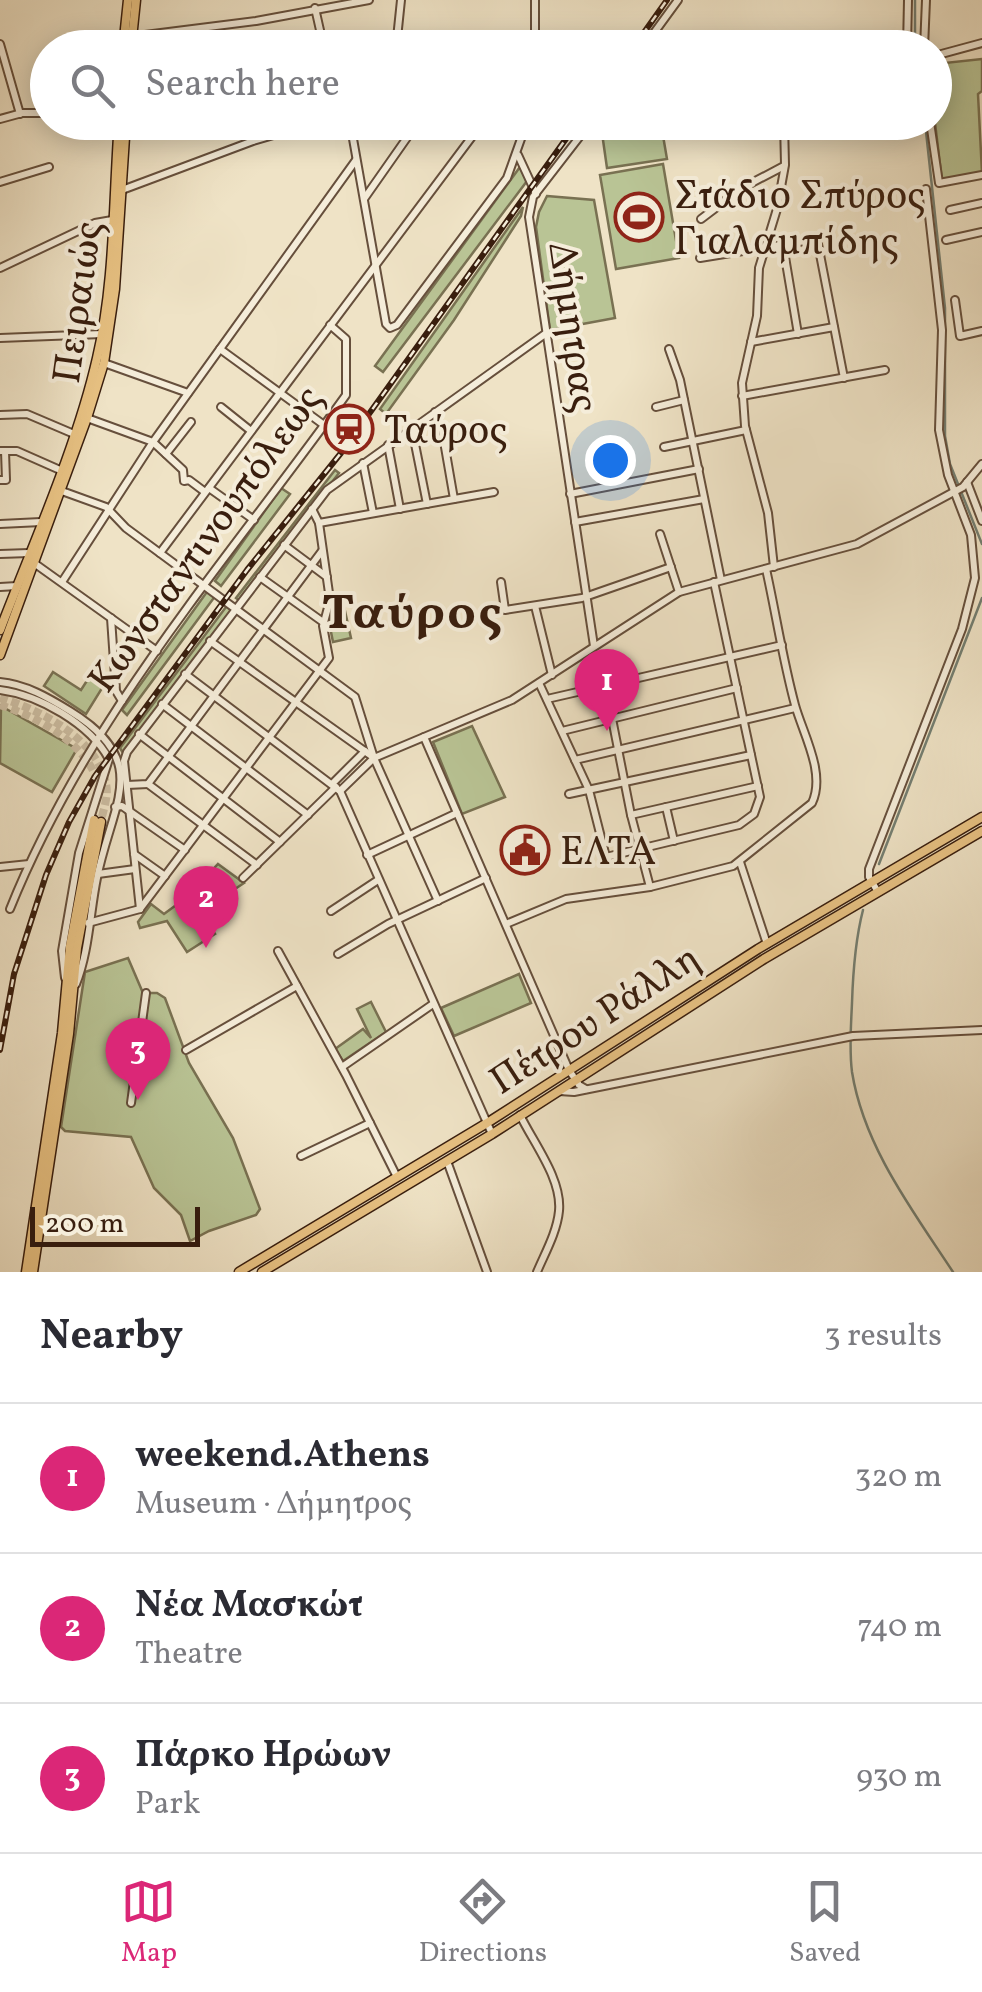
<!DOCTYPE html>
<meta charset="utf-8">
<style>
body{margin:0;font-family:Vollkorn,serif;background:#f2f2f3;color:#2b2b33}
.scale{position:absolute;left:30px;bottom:25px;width:170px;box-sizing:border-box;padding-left:10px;border:5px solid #391e0e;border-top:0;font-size:28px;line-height:35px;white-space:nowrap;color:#391e0e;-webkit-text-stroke:8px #f5edda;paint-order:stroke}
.you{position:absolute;left:610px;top:460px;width:35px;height:35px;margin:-25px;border:8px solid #fff;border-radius:50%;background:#1a73e8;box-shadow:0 0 0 15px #1a73e833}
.badge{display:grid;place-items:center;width:65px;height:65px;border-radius:50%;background:#db2777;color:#fff;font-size:32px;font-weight:700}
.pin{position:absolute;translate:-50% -82px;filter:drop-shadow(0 2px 5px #0008)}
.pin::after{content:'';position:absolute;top:52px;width:35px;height:30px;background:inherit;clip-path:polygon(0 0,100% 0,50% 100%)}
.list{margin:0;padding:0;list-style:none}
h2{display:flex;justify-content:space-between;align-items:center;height:130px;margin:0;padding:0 40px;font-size:42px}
h2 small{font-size:32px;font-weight:400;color:#7c7c81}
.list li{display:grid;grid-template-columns:65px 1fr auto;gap:30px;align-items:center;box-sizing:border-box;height:150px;padding:0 40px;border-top:2px solid #e1e1e2}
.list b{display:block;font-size:38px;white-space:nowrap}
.list p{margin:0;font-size:32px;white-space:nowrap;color:#7c7c81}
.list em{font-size:32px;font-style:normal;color:#7c7c81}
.icon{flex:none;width:55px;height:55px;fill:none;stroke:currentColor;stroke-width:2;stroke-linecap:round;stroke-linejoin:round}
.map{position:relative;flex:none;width:982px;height:1272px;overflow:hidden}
.search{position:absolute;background:#fff;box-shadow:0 5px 25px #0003;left:30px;right:30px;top:30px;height:110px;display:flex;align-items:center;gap:25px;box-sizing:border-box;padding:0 35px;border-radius:55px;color:#7c7c81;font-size:38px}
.sheet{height:580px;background:#fff}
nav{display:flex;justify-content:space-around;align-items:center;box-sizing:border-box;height:140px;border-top:2px solid #e1e1e2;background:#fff;font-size:28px;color:#7c7c81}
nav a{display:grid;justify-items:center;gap:5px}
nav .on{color:#db2777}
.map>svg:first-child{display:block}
.green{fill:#b9c495;stroke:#797152;stroke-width:2.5}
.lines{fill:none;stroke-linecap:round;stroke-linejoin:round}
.stream{stroke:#737e71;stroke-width:2.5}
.major-tunnel{stroke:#cbbca1;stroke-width:8;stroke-dasharray:8 4;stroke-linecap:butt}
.minor-casing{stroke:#664f3c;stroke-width:10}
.major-casing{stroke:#391e0e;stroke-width:11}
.minor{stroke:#f5edda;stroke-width:6}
.major{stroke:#e8c283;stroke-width:8}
.rail-casing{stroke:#391e0e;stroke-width:6}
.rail{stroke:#f5edda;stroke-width:2.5;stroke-dasharray:8;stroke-linecap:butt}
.labels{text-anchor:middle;stroke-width:8;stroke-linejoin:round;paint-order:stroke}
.poi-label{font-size:40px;fill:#391e0e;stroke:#f5edda;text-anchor:start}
.street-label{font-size:40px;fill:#391e0e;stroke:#f5edda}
.district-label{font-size:50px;font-weight:bold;letter-spacing:2.5px;fill:#391e0e;stroke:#f5edda}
</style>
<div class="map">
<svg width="982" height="1272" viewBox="0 0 982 1272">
<rect width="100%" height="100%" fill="#efe3c6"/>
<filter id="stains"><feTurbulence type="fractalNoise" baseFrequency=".002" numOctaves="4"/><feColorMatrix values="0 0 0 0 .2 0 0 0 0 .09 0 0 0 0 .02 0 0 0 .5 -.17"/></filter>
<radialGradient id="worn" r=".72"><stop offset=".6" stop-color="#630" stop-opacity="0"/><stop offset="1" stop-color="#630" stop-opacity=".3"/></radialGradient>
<g class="green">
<path d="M982,59V91L978,94L982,173L942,181L935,123V64Z"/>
<path d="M661,124L667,159L607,168L602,133Z"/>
<path d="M663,164L679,258L616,269L600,175Z"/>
<path d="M520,167L527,181L383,372L375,366Z"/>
<path d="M547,196L594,200L615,318L550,330L536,227L539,212Z"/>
<path d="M523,207L521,216L454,320L386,414L380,409Z"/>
<path d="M335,470L339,473L240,601L236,598Z"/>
<path d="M281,488L290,494L221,586L215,581Z"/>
<path d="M209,589L216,595L127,715L122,710Z"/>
<path d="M341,593L351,638L333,642L329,622L336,594Z"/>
<path d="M229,603L235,608L123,753L120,748Z"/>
<path d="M53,672L81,690L90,676L104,685L86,714L44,686Z"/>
<path d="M1,706L77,749L52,792L0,763Z"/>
<path d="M472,726L505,797L462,814L433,742Z"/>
<path d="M218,864L244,883L232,891L206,921L215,934L187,952L167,921L140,928L138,922L151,904L164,914L187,897Z"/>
<path d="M128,958L143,993H157L165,998L189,1063L233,1138L260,1209L256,1215L209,1231L190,1241L181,1215L154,1188L131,1137L65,1131L61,1127L85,972Z"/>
<path d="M519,974L531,1003L454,1036L441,1008Z"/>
<path d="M371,1002L386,1032L343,1061L335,1049L363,1029L371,1038L357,1009Z"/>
</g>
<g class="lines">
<g class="stream">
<path d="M915,0V48"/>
<path d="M925,122L945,308V436L950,464L982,544"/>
<path d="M879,864L982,598"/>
<path d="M863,910C855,941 853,971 852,1003C851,1026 849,1049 852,1072C864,1147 913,1211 953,1272"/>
</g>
<g class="major-tunnel">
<path d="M0,698C39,709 98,739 106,784C109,796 103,810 101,822"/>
<path d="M0,705C39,717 90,745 100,789"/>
</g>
<g class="minor-casing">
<g id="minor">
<path d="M315,8L324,48"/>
<path d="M129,37L256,21L369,0"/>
<path d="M0,44L20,114"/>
<path d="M396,48L401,0"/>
<path d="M535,48V0"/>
<path d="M643,48L678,0"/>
<path d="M907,48L908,0"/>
<path d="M924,48L926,0"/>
<path d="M934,56L982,43"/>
<path d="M0,119L22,113H48"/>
<path d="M350,122L386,324L390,328L397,325L507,178L527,122"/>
<path d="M591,122L533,197L529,217L594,646"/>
<path d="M930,122L939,183L982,175"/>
<path d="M518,155L536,194"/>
<path d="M0,182L49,167"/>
<path d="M122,190L253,141L318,122"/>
<path d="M364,199L418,122"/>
<path d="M950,210L982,203"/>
<path d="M701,219L742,188L784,166"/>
<path d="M946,240L982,232"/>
<path d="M783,245L798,334"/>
<path d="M700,258L817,239L844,378"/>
<path d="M0,268L95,223L118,219"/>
<path d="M955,300L960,336L982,331"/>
<path d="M0,338L102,334"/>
<path d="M751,342L834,327"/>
<path d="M220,349L324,425"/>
<path d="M669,349L680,380L721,580"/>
<path d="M104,363L188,393"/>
<path d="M742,396L885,370"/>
<path d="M221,407L251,431"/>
<path d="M656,407L684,400"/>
<path d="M435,412L442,430L454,499"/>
<path d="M0,415L27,414L74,434"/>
<path d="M87,418L153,442L183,470L184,481L189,480L205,492"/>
<path d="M412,429L427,504"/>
<path d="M388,445L400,509"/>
<path d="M664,447L746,430"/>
<path d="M0,451H17L60,470"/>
<path d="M166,454L191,422"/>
<path d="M363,463L373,513"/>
<path d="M0,480H6L5,451"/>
<path d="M967,482L982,521"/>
<path d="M209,488L254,520"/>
<path d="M59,490L106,507L126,528L355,697L374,758L438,901"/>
<path d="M570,494L699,469"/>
<path d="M575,522L704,499"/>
<path d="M319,523L494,492"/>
<path d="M0,524L41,522"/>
<path d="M660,534L679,592"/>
<path d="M284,545L327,577"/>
<path d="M160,553L483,122"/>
<path d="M0,554L29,553"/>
<path d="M34,563L157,651"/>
<path d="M774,567L768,513L745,426L742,383L757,316L759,268L777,209L785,165L784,122"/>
<path d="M260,577L323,622"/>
<path d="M62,582L153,442L356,160"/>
<path d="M501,582L505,610L582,598L671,567"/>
<path d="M0,587L17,586"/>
<path d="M535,606L552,675"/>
<path d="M111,618L116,691L122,701"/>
<path d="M210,641L373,757"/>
<path d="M185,674L340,791L492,1134"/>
<path d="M0,682C25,684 49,698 70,711C153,762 112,802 97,878C90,912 89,952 76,984"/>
<path d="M539,683L589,790L606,857L739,825L754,814L760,797L714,582"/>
<path d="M605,683L631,815L650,887"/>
<path d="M0,690C39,695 90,724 109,759L79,853L62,951L65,978"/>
<path d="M547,699L782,645"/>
<path d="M162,704L308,815"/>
<path d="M562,731L737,688"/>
<path d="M139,734L280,842"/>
<path d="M424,737L569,1070L579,1085L586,1089"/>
<path d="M575,760L795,708"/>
<path d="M148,784L257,865"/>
<path d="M332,784L365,751"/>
<path d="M127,785L148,784L322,551"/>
<path d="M340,791L374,758L512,700L679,592L857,544L963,487L982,464"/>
<path d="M569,794L751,755"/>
<path d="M115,807L122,806L185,850"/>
<path d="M666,807L674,841"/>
<path d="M631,815L758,786"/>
<path d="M134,854L165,876"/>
<path d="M367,855L457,813"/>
<path d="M740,862L767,944"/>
<path d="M0,867L29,864"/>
<path d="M98,874L135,869"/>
<path d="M243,878L336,787"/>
<path d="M878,892L869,877V869L962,629L975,578L971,535L948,475L939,430L942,330L926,189"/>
<path d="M10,909C87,717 227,561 346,395V339L330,325"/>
<path d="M140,909L124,761L127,752L327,490L545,334"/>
<path d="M140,909L329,658L323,626L330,600L319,523L312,509"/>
<path d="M331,911L378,880"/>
<path d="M88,923L140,909"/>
<path d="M506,924L566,899L650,887L733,866L812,803C826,773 803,734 795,705C783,661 776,614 766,569"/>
<path d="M278,951L346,1075L397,1177"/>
<path d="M338,954L388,924L486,878"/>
<path d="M186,1050L297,986"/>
<path d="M342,1067L433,1004"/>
<path d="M559,1091L574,1092L853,1036L982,1030"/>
<path d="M131,1103L146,993"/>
<path d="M520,1115C534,1144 562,1179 559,1211C557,1232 545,1253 537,1272"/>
<path d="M301,1156L370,1123"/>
<path d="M447,1161L487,1272"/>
</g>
</g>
<g class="major-casing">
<g id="major">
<path d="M123,48L128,0"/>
<path d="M131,48L136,0"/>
<path d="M0,630C33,544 77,446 97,358C115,282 113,200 119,122"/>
<path d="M0,655L87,418L104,363L115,289L126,122"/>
<path d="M26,1272L62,1033L70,946L94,820"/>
<path d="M33,1272L69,1034L77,948L101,822"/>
<path d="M239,1272L487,1123L758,949L982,817"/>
<path d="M262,1272L492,1134L764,959L982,831"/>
</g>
</g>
<use href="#minor" class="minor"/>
<use href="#major" class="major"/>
<g class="rail-casing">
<g id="rail">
<path d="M633,48L667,0"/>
<path d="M0,1050L14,974L46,875L69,822L95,776L247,570L341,453L578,122"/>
</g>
</g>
<use href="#rail" class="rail"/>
</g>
<defs>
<g id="stadium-ring" transform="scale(2.5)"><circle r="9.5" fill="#f5edda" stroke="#8f2418" stroke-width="1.5"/><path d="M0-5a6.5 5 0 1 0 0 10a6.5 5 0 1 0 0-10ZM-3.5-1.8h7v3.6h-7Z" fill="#8f2418"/></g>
<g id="station-ring" transform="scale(2.5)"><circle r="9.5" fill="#f5edda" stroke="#8f2418" stroke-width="1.5"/><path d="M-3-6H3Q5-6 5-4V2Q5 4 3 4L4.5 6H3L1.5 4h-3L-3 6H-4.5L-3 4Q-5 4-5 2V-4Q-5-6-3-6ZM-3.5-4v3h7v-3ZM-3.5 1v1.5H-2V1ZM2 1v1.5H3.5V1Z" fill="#8f2418"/></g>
<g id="civic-ring" transform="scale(2.5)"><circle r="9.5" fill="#f5edda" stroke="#8f2418" stroke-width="1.5"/><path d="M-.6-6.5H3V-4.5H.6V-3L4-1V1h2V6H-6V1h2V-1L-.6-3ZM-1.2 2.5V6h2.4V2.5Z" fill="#8f2418"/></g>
</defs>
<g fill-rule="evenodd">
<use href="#stadium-ring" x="639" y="217"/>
<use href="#station-ring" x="349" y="429"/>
<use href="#civic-ring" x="525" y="850"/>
</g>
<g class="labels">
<g class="poi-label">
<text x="674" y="208">Στάδιο Σπύρος<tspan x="674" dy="46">Γιαλαμπίδης</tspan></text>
<text x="384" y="443">Ταύρος</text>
<text x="560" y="864">ΕΛΤΑ</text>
</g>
<g class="street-label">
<text transform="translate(76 302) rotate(-82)" y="14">Πειραιώς</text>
<text transform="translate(575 327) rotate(82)" y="14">Δήμητρας</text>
<text transform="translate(204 538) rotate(-54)" y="14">Κωνσταντινουπόλεως</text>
<text transform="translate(594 1018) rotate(-33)" y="14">Πέτρου Ράλλη</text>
</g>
<g class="district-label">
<text x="413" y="628">Ταύρος</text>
</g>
</g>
<rect width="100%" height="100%" filter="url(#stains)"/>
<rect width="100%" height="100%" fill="url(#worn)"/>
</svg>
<div class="scale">200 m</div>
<div class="you"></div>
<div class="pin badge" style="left:607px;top:731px">1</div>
<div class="pin badge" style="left:206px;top:948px">2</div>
<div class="pin badge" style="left:138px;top:1100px">3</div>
<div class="search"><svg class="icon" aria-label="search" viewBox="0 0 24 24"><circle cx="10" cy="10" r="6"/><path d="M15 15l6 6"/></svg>Search here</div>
</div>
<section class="sheet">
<h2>Nearby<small>3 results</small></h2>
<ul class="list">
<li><span class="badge">1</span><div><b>weekend.Athens</b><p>Museum · Δήμητρος</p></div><em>320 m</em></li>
<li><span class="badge">2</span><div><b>Νέα Μασκώτ</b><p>Theatre</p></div><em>740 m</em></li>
<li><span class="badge">3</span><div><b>Πάρκο Ηρώων</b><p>Park</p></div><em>930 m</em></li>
</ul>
</section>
<nav>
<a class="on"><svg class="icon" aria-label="map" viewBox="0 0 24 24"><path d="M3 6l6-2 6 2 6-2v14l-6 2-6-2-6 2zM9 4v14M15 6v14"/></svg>Map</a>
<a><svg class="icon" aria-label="directions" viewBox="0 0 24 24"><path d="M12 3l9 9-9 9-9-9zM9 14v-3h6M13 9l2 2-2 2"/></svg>Directions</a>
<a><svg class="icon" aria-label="saved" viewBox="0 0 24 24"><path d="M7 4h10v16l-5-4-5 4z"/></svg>Saved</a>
</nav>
